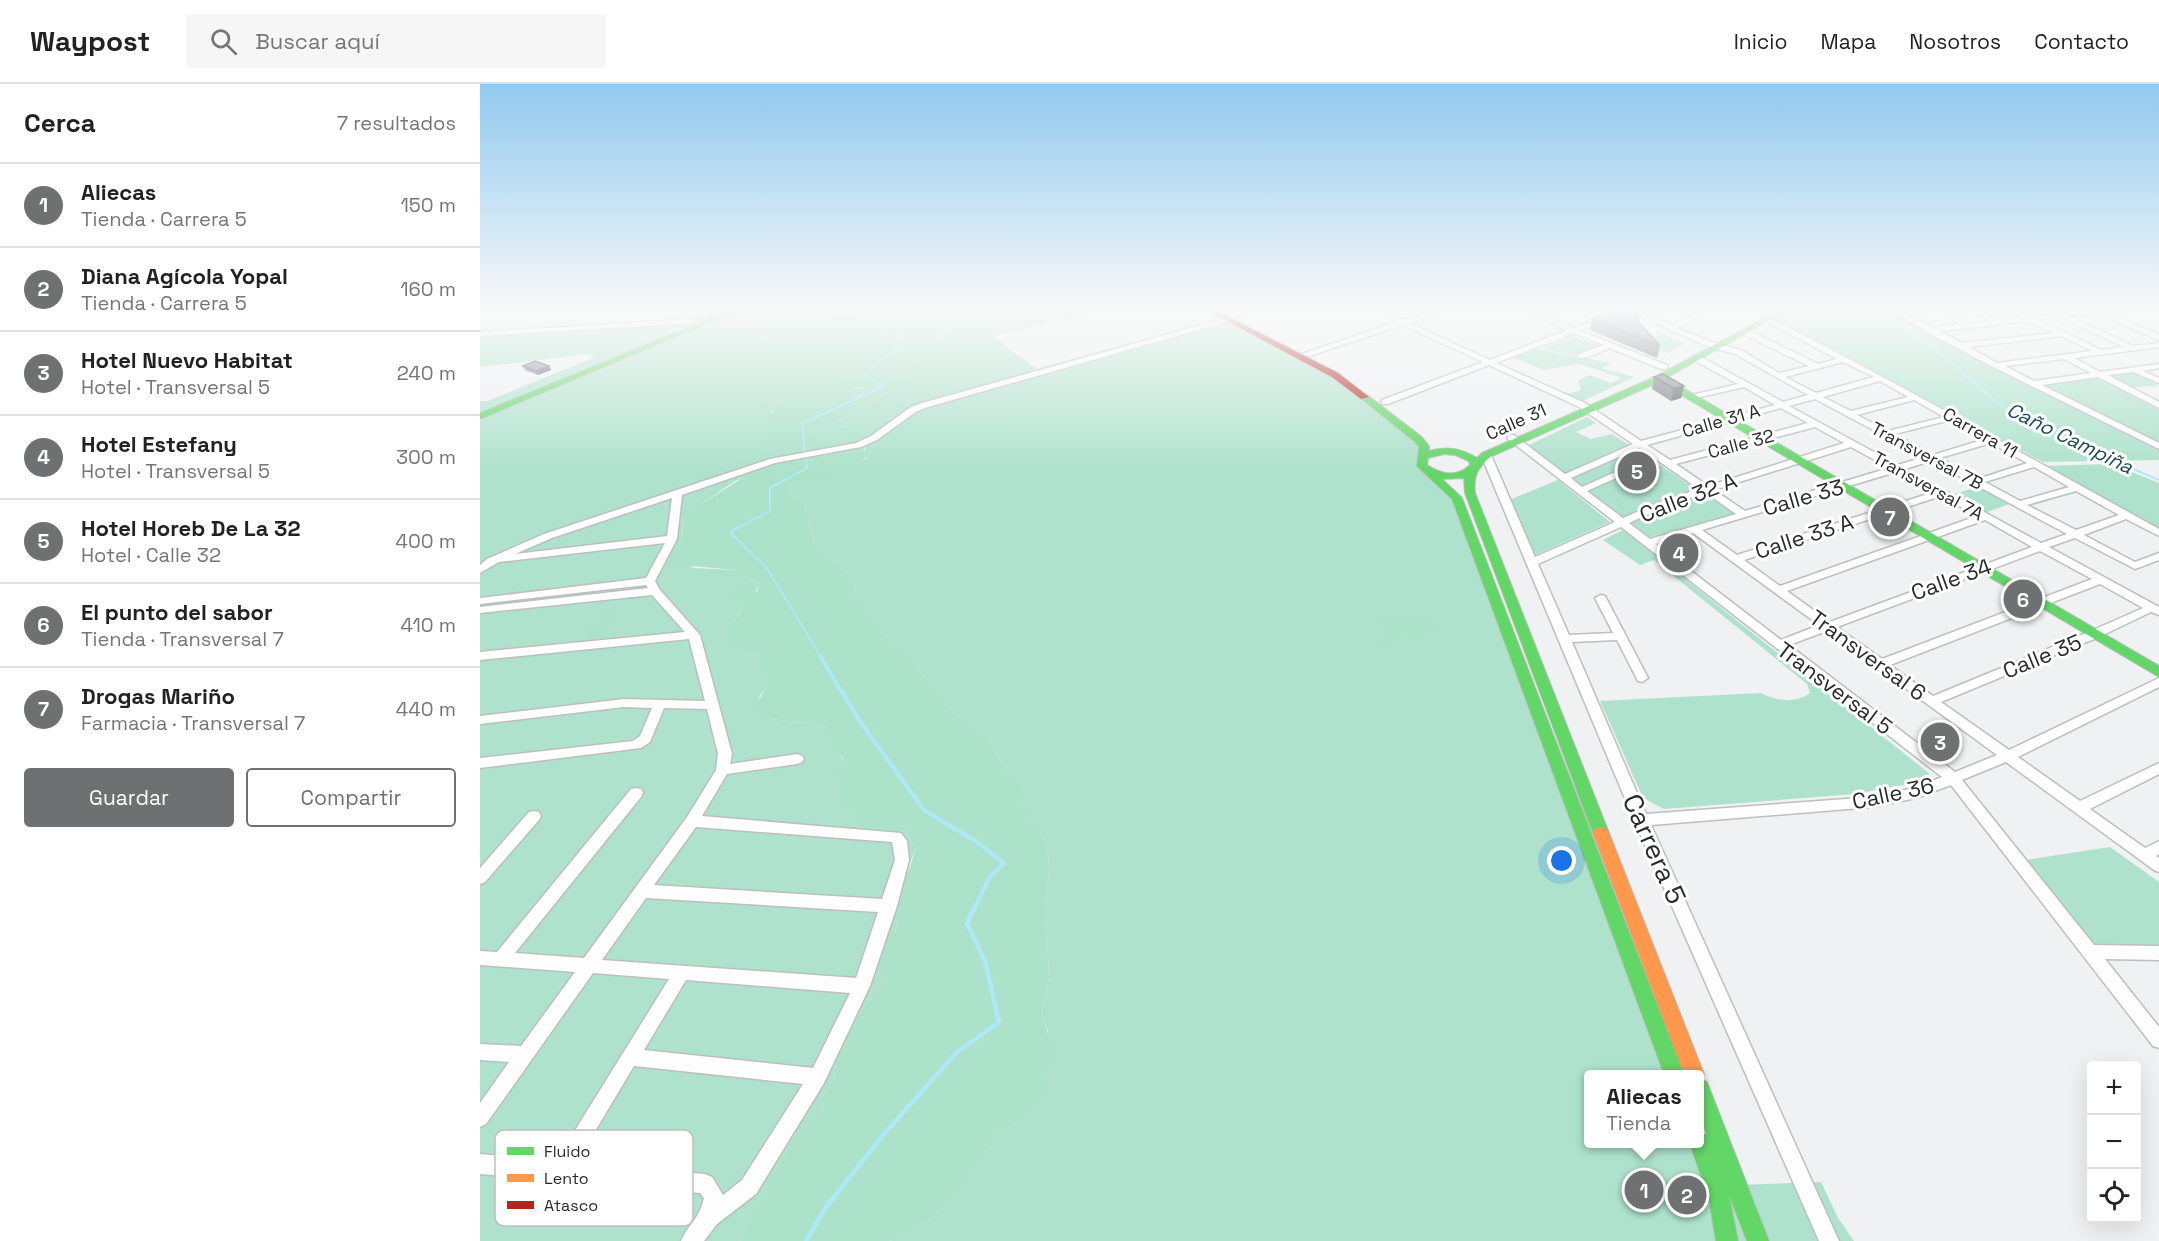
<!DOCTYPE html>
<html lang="es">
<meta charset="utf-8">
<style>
body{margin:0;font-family:"Space Grotesk",sans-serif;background:#f6f6f6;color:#222}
.controls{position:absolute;right:18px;bottom:18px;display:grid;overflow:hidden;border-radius:6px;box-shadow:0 6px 24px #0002}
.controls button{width:54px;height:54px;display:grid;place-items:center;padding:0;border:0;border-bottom:2px solid #e0e0e0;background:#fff;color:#222;font:30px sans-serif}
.you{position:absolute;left:1082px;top:777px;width:21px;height:21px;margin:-15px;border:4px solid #fff;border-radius:50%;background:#1a73e8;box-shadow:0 0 0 9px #1a73e833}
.badge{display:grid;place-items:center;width:39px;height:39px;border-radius:50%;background:#6f7071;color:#fff;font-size:20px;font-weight:700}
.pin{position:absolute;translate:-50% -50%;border:3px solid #fff;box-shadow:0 2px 6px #0006}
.popup{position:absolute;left:1104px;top:986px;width:120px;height:78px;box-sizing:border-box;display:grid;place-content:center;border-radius:6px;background:#fff;filter:drop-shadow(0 2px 4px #0005);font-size:20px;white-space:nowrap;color:#767676}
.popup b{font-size:22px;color:#222}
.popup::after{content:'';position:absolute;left:50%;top:100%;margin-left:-12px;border:12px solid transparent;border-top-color:#fff}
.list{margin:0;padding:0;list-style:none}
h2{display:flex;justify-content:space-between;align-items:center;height:78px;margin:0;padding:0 24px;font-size:26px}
h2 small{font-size:20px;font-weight:400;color:#767676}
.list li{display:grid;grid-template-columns:39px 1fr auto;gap:18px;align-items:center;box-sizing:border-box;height:84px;padding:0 24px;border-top:2px solid #e0e0e0}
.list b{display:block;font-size:22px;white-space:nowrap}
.list p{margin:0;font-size:20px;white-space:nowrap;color:#767676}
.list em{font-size:20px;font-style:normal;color:#767676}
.actions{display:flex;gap:12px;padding:18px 24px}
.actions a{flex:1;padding:14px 0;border:2px solid #6f7071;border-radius:6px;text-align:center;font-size:21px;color:#6f7071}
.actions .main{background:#6f7071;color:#fff}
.icon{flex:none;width:33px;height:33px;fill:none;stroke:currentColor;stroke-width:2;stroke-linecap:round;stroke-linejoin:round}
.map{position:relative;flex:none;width:1679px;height:1157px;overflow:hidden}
header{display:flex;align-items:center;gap:36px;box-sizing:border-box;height:84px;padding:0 30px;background:#fff;border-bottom:2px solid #e0e0e0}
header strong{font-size:28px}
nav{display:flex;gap:33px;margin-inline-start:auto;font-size:21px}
.search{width:420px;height:54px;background:#f6f6f6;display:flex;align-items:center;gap:15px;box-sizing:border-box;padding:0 21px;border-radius:6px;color:#767676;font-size:22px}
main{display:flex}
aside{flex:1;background:#fff}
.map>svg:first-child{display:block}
.green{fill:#aee2cc}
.forest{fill:#ace2ca}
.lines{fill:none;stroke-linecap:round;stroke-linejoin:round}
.stream-far2{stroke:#aee9fa;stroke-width:2}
.stream-far1{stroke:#aee9fa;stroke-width:4}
.stream{stroke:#aee9fa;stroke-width:4.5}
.street-casing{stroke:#bdbebf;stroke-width:3}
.fast-casing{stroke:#bdbebf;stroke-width:2}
.slow-casing{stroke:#bdbebf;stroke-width:2}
.jam-casing{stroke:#bdbebf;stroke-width:2}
.street{fill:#fdfdfd;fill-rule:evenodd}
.fast{fill:#63d668;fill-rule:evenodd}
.slow{fill:#ff974d;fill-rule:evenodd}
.jam{fill:#b3261e;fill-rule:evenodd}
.wall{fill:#757d84}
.shaded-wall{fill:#5f666b}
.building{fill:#889199;stroke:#5f666b;stroke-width:1.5}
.labels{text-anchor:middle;stroke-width:6;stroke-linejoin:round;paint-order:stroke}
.far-street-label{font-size:18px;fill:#292a2b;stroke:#fff}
.far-water-label{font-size:20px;font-style:italic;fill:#174956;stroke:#fff}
.street-label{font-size:22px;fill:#292a2b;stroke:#fff}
.near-street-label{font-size:27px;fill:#292a2b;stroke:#fff}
.key{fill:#fff;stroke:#bfbfbf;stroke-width:1.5}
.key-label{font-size:16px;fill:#292a2b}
</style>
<header>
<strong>Waypost</strong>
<div class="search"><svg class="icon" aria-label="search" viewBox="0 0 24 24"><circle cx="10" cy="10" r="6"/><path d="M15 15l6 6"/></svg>Buscar aquí</div>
<nav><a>Inicio</a><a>Mapa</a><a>Nosotros</a><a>Contacto</a></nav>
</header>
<main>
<aside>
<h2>Cerca<small>7 resultados</small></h2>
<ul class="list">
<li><span class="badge">1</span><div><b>Aliecas</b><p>Tienda · Carrera 5</p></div><em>150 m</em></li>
<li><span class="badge">2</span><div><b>Diana Agícola Yopal</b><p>Tienda · Carrera 5</p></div><em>160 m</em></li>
<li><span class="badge">3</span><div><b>Hotel Nuevo Habitat</b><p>Hotel · Transversal 5</p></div><em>240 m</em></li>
<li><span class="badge">4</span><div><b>Hotel Estefany</b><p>Hotel · Transversal 5</p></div><em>300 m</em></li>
<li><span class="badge">5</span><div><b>Hotel Horeb De La 32</b><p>Hotel · Calle 32</p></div><em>400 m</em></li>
<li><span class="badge">6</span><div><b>El punto del sabor</b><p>Tienda · Transversal 7</p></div><em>410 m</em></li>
<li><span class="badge">7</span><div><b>Drogas Mariño</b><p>Farmacia · Transversal 7</p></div><em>440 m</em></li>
</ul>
<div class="actions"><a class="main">Guardar</a><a>Compartir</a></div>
</aside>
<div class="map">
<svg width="1679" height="1157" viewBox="0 0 1679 1157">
<rect width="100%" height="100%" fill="#f0f1f2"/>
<g class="green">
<path d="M230,226H336L333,228L366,231L396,226L418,228L420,235L415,244L402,250L392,262L364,276L359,285L377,301L385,302L364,308L341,302L299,315L297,320L288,324C296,331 307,357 311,367L310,371L374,358L419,331L404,337L391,347L364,343L376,351L360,356L331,350L366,333L363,325L376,320H387L403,310L435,301L412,292H399L406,282L427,281L462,266L492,267L494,260H450L456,255L466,254V246C454,249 443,250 432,246L446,236L434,235L431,232L437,228H427L428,226H620L513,252L556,285L740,234L837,283L941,362L939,376L967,405L1051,618L1188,990H1108V1060H1213L1228,1102L1341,1098L1358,1134L1374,1157H410L446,1138L474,1114L519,1052L560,1022L568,948L562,928L569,894L566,827L569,781L567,761L540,717L544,702L516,672L508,651L502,650L466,622L461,607L442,591L435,580L408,554L394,535L376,510L375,499L361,481L337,467L324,416L309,411L308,405L313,399L366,385L387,374L384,361L354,370L314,374L255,397L218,422L203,425L202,458L190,468L214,484L256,486L260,492L280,498C277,508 273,510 267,517C255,532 249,547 247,566L282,572V587L287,602L279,613L289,635L332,639L348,644L393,743L426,748L436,765L416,808L419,831L415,850L398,886L405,900L386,919L358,960L354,994L341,1015L344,1026L314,1052L270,1131L260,1157H0V317H7L115,273L109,270L0,283V251L206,236Z"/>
<path d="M1181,250L1206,259L1188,269L1161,260Z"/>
<path d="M1052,264L1131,279L1122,284L1154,293L1103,317L1086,310L1101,306L1098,297L1109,291L1131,299L1142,294L1099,280L1063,286L1033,273Z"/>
<path d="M1654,287L1679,302L1649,303L1623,292Z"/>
<path d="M1107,333L1116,339L1096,348L1111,355L1132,350L1255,430L1170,453L1049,361Z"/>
<path d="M1632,380L1679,399V449L1559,382Z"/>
<path d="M1078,396L1130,438L1053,472L1029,416Z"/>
<path d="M1499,402L1532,419L1502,430L1469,412Z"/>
<path d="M1143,446L1450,690L1427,700L1375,710L1184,725L1163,714L1120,617L1281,609C1297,617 1315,620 1330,609L1327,600L1174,476L1160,481L1123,456Z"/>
<path d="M1630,763L1679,798V863L1614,860L1546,776Z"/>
</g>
<g class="forest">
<path d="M413,226L440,228L431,232L434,235L449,238L433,245C445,250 461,244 471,248L466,254L456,255L451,260L504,259L507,261L501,267L462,266L427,281L406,282L400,292H412L436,298L435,301L403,310L387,320H376L364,325L366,333L332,350L360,356L373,351L350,348L372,342L391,347L404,337L418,332V326C425,321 437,314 446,318C425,326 410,342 391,352C366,364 335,366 309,371L311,367L307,363V357L289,347V336L293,328L287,324L297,320L299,315C311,310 327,301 341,302C360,303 361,310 384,303L360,300L359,285L364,276L392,262L402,250L415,244L420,235L418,228Z"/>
<path d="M1315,226H1411L1549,302L1618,294L1679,326V376L1563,378L1295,236Z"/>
<path d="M1091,252L1122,262L1098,272L1062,265Z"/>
<path d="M290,353L305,358L303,364L308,368L258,391L204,408L201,404L204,401H221L216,399V394L246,388V385L278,372L279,359Z"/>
<path d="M384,360V366L390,368C380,387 333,393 313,399L308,405L309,411L324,416L337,467L361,481L375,499L376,510L394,535L408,554L435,580L442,591L461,607L466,622L502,650L508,651L516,672L544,702L541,717L567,761L569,781L566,827L569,894L562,928L573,970L560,1022L519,1052L474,1114L446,1138L410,1157H260L270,1131L314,1052L344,1026L341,1015L354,994L358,960L386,919L405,900L398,886L384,876L404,849L415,850L419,831L416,808L429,785L436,765L426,748C395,744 370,744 359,709L369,696L356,693L363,675L349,652L348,644L332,639L289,635L275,623L287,602L282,587V572L247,566L249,546L265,519L256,517L250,511L261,503L277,508L280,498L260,492L256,486L189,480L190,468L202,458L203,425L218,422L275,386L315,374L354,370Z"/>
<path d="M123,529L138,530V533L129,539L126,550L107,556L104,550L114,535Z"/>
<path d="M907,530L918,537C932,529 943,530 956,540V546L947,558L938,556L934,551L924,555L917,564L900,561L903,550L910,545L898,541L899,532Z"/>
</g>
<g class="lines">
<g class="stream-far2">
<path d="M1385,226L1424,242L1439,252L1525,325L1570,349L1679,396"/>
<path d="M325,370L322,340L403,302L386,291L399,277L427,259L409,226"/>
<path d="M326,375L327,384L290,404V427L250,448L287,484L341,573"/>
</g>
<path class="stream-far1" d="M340,572L379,636L444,726L497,758L524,779L509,794L493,827"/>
<path class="stream" d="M326,1157L346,1123L404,1050L477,968L519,938L505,877L487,839L493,826"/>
<g class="street-casing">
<g id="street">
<path d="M770,226H781L754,234L750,232Z"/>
<path d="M892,226H900L923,236L955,226H964L929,239L1010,276L1087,246L1040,226H1048L1094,244L1121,233H1127V237L1100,247L1187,281V285H1181L1130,264L1105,274H1099V270L1124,261L1094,249L1016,279L1105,319L1161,357L1295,321L1264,303L1212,315V311L1258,300L1215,277V273H1221L1303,318L1328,311L1255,270L1226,262L1146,226H1154L1191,241L1224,226H1232L1197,244L1232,258L1261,266L1299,289L1329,282L1263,250V246H1269L1338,280L1357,275L1283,236L1290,234C1421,301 1549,373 1679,445V452L1646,435L1604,451L1655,478L1679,469V476L1655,485L1595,454L1569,463L1679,523V531L1671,528L1619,553L1461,618L1529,666L1679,594V603L1538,673L1600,717L1679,679V690L1610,725L1665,764L1679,757V770L1676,772L1679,774V788L1674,786L1526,678L1482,696L1614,861L1679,862V876L1625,875L1679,943V964L1673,962L1471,701L1436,714L1393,723L1171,741L1359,1157H1339L1154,736L1001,371L1006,368L1011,371L1055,473L1135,438L1028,355V351H1034L1085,390L1153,360L1099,323L1009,281L908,320H902V316L1003,278L922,241L829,272L822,270L916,238ZM1363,278L1394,293L1336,309L1305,293ZM1400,297L1428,313L1371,327L1343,313ZM1335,315L1444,373L1418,381L1309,322ZM1434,316L1464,333L1408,347L1377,331ZM1301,324L1328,339L1190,376L1167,361ZM1470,336L1505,355L1453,371L1415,350ZM1335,343L1364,359L1228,402L1196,380ZM1511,359L1547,379L1498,395L1460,374ZM1371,363L1409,384L1265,427L1234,406ZM1159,364L1171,372L1102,403L1091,394ZM1177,376L1219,405L1185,416L1143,434L1107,407ZM1451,377L1587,450L1561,459L1425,385ZM1554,383L1589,403L1540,417L1505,398ZM1416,388L1454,408L1257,471L1222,446ZM1596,407L1639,431L1596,446L1547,421ZM1226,409L1256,430L1170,455L1149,439L1191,420ZM1461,412L1497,432L1300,502L1264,476ZM1505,436L1552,463L1350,538L1307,507ZM1141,443L1462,693L1434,704L1393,713L1166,730L1092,558L1137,556L1158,597L1162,598L1168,594L1125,512L1121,511L1115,514L1133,549L1089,551L1058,480ZM1213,449L1339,541L1301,556L1176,460ZM1560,467L1612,495L1402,575L1357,543ZM1620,500L1663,524L1611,547L1453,612L1410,581ZM1347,547L1517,671L1475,688L1309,561Z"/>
<path d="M1412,226H1421L1453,243L1480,240L1456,226H1464L1488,239L1511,237L1491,226H1499L1520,236L1541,233L1529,226H1537L1550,232L1604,226H1622L1679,251V256L1616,229L1589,232L1653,262L1679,259V263L1594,274L1620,288L1679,280V284L1663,287L1679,294V299L1653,288L1628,291L1679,318V324L1618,293L1562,301L1679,359V365L1513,283L1447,248ZM1580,233L1644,263L1621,266L1558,235ZM1548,237L1574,249L1482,259L1460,247ZM1581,252L1612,267L1517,279L1489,263ZM1584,275L1611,289L1554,297L1525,282Z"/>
<path d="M746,234L753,236L448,323L437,327L397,356L381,363L295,379L202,411L197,455L175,497L180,506L220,551L252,670L250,680L317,670L322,672L324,675L322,678L317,680L247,690L222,732L421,749L427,757L429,776L417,822L390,902L344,999L276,1110L237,1140L224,1157H201C209,1139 219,1136 224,1114L220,1109L0,1090V1070L76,1077L189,895L113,889L6,1040L0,1043V1019L29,978L0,976V960L41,962L95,888L0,881V867L17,868L151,705L156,704L161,705L163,709L161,713L35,869L104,874L207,733L236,686L238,670L227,625L184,624L170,658L161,664L0,684V674L153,657L160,652L172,624L144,623L0,640V632L144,615L225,617L209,555L0,576V568L205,548L172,511L0,529V523L168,504L166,501L0,520V514L166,494L185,459L19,478L0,489V481L7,475L64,450L290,375L376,359L391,352L431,323L442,319ZM192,414L187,452L35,470L72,454ZM216,743L412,758L415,776L402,815L174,801ZM166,814L398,828L376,894L122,876ZM206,896L370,909L333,984L164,966ZM154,982L323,1000L262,1096L243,1111L232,1093L225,1090L96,1079Z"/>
<path d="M211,235H214V239L0,252V248Z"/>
<path d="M54,727L59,728L61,732L59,736L5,798L0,800V784L49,728Z"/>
</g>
</g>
<g class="fast-casing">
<g id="fast">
<path d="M250,226H260L0,335V329Z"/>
<path d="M1299,226H1308L1186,294L1679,582V593L1179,298L1010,373C997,385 993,392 995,409L1129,749L1127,753L1121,755L1115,753L1113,749L985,409L984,394L962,395L982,414L1204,990H1184L972,415L937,382L939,362L934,357L879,313L887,311L942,353L949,362V367C966,362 981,364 997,374L1002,369L1177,292ZM964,370L975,371L989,377L990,381C977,394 961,390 947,381L948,374Z"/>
<path d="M1220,995L1227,998L1289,1157H1267L1249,1111L1258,1157H1236L1229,1115L1210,1060H1220V1049L1227,1051L1220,1031Z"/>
</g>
</g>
<g class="slow-casing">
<path id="slow" d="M1121,743L1127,745L1129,749L1224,990L1220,997V990H1204L1113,749L1115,745Z"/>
</g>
<g class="jam-casing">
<path id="jam" d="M726,226H735L858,289L889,313L881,315L852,293Z"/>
</g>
<use href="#street" class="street"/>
<use href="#fast" class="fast"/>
<use href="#slow" class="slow"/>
<use href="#jam" class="jam"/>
</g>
<g class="wall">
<path d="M1112,235L1180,262L1177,274L1110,246Z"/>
<path d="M43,282H69L71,286L58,291L45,286Z"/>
<path d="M1174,293L1204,302L1201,314L1191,317L1172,305Z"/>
</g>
<g class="shaded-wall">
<path d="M1161,226L1158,237L1143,232Z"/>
<path d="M69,282L71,286L58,291L56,287Z"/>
<path d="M1204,302L1201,314L1191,317L1194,304Z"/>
</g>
<g class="building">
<path d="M1138,226H1161L1143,232L1156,235L1180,262L1112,235Z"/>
<path d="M55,277L69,282L56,287L43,282Z"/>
<path d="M1183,290L1204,302L1194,304L1174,293Z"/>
</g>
<linearGradient id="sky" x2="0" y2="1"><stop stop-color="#91c9ef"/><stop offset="0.58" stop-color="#f8f9f9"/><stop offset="1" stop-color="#f8f9f9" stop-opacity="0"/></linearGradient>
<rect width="1679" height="388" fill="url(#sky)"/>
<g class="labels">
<g class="far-street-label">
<text transform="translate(1241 337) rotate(-16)" y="6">Calle 31 A</text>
<text transform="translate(1036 338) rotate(-24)" y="6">Calle 31</text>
<text transform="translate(1500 349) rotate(30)" y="6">Carrera 11</text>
<text transform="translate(1261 360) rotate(-15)" y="6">Calle 32</text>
<text transform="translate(1447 372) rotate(28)" y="6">Transversal 7B</text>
<text transform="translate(1448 402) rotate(29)" y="6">Transversal 7A</text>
</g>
<g class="far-water-label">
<text transform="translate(1590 354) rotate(26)" y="7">Caño Campiña</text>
</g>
<g class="street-label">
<text transform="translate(1208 413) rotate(-21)" y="8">Calle 32 A</text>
<text transform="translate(1323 413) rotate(-16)" y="8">Calle 33</text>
<text transform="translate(1324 452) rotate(-18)" y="8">Calle 33 A</text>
<text transform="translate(1471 495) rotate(-20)" y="8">Calle 34</text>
<text transform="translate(1388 571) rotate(36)" y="8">Transversal 6</text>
<text transform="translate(1562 572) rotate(-22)" y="8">Calle 35</text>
<text transform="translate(1355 604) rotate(37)" y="8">Transversal 5</text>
<text transform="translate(1413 709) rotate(-12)" y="8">Calle 36</text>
</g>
<g class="near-street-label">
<text transform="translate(1174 765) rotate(66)" y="9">Carrera 5</text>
</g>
</g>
<rect x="15" y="1046" width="198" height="96" rx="9" class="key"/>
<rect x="27" y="1063" width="27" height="8" fill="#63d668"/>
<rect x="27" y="1090" width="27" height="8" fill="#ff974d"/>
<rect x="27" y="1117" width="27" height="8" fill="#b3261e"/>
<g class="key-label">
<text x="64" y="1073">Fluido</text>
<text x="64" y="1100">Lento</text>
<text x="64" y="1127">Atasco</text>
</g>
</svg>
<div class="controls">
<button>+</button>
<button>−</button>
<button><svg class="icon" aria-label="locate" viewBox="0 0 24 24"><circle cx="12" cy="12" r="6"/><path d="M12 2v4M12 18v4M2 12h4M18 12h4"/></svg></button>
</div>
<div class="you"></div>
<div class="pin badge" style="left:1164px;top:1106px">1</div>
<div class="popup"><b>Aliecas</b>Tienda</div>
<div class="pin badge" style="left:1207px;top:1111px">2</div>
<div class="pin badge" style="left:1460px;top:658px">3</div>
<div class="pin badge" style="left:1199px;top:469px">4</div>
<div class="pin badge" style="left:1157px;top:387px">5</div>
<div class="pin badge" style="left:1543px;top:515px">6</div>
<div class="pin badge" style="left:1410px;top:433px">7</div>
</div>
</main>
